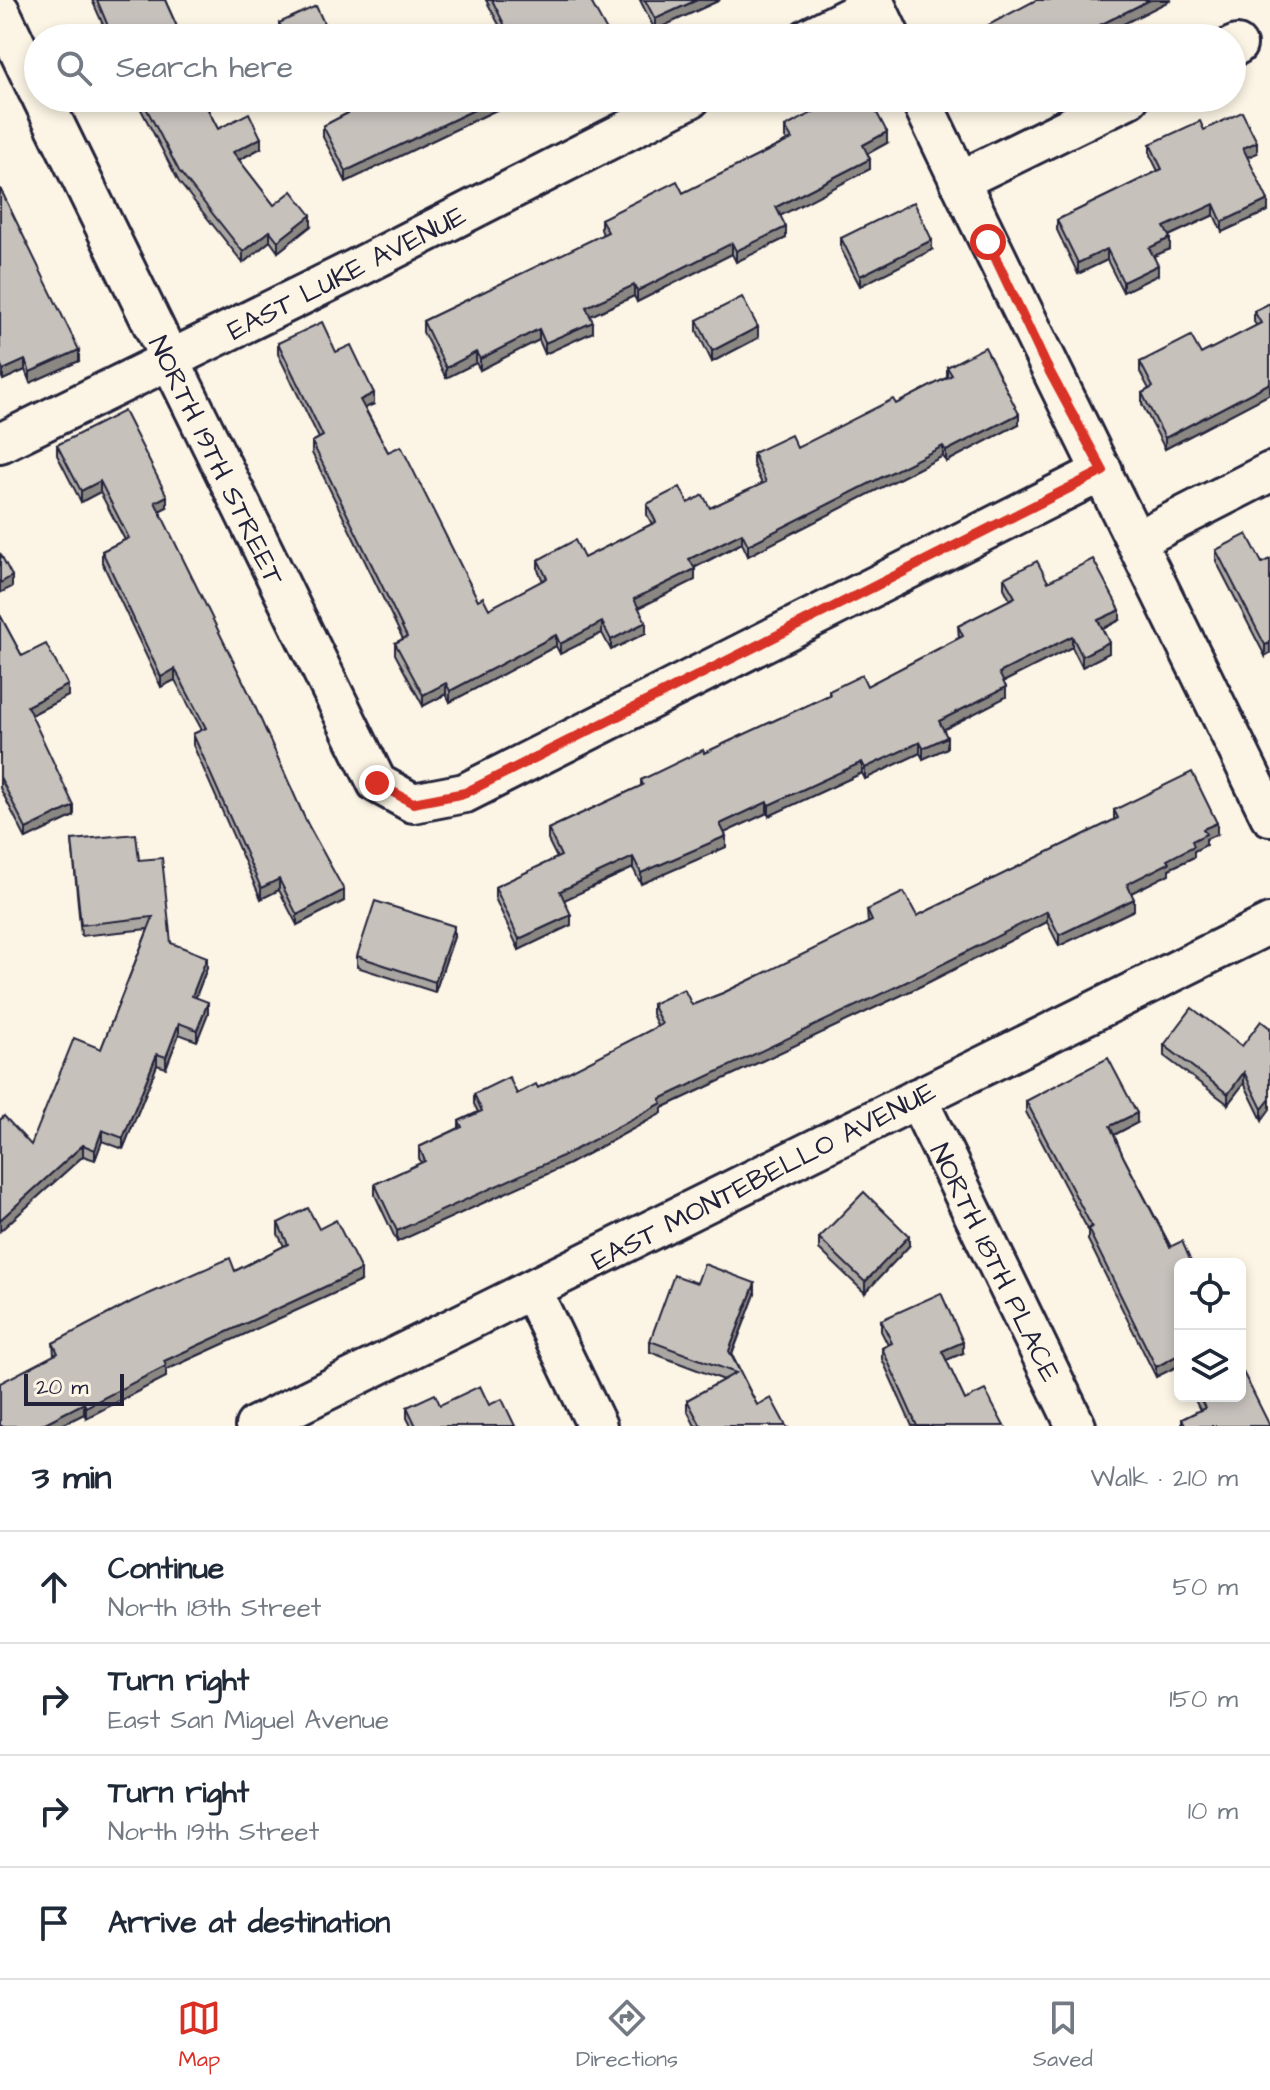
<!DOCTYPE html>
<meta charset="utf-8">
<style>
body{margin:0;font-family:"Architects Daughter",sans-serif;background:#f6f6f7;color:#1f2937}
.controls{position:absolute;right:24px;bottom:24px;display:grid;overflow:hidden;border-radius:12px;box-shadow:0 4px 12px #0003}
.controls button{width:72px;height:72px;display:grid;place-items:center;padding:0;border:0;border-bottom:2px solid #e0e1e3;background:#fff;color:#1f2937;font:40px sans-serif}
.scale{position:absolute;left:24px;bottom:20px;width:100px;box-sizing:border-box;padding-left:8px;border:4px solid #22223b;border-top:0;font-size:22px;line-height:28px;white-space:nowrap;color:#22223b;-webkit-text-stroke:6px #fcf5e5;paint-order:stroke}
.stop{position:absolute;width:24px;height:24px;margin:-18px;border:6px solid #d93025;border-radius:50%;background:#fff}
.stop.end{background:#d93025;border-color:#fff;box-shadow:0 2px 8px #0008}
.list{margin:0;padding:0;list-style:none}
h2{display:flex;justify-content:space-between;align-items:center;height:104px;margin:0;padding:0 32px;font-size:34px}
h2 small{font-size:26px;font-weight:400;color:#747a83}
.list li{display:grid;grid-template-columns:52px 1fr auto;gap:24px;align-items:center;box-sizing:border-box;height:112px;padding:0 32px;border-top:2px solid #e0e1e3}
.list b{display:block;font-size:30px;white-space:nowrap}
.list p{margin:0;font-size:26px;white-space:nowrap;color:#747a83}
.list em{font-size:26px;font-style:normal;color:#747a83}
.icon{flex:none;width:44px;height:44px;fill:none;stroke:currentColor;stroke-width:2;stroke-linecap:round;stroke-linejoin:round}
.map{position:relative;flex:none;width:1270px;height:1426px;overflow:hidden}
.search{position:absolute;background:#fff;box-shadow:0 4px 12px #0003;left:24px;right:24px;top:24px;height:88px;display:flex;align-items:center;gap:20px;box-sizing:border-box;padding:0 28px;border-radius:44px;color:#747a83;font-size:30px}
.sheet{height:552px;background:#fff}
nav{display:flex;justify-content:space-around;align-items:center;box-sizing:border-box;height:112px;border-top:2px solid #e0e1e3;background:#fff;font-size:22px;color:#747a83}
nav a{display:grid;justify-items:center;gap:4px}
nav .on{color:#d93025}
.map>svg:first-child{display:block}
.lines{fill:none;stroke-linecap:round;stroke-linejoin:round}
.minor-casing{stroke:#22223b;stroke-width:44}
.minor{stroke:#fcf5e5;stroke-width:38}
.wall{fill:#aaa6a1;stroke:#22223b;stroke-width:2}
.shaded-wall{fill:#8b8783;stroke:#22223b;stroke-width:2}
.building{fill:#c6c1bb;stroke:#22223b;stroke-width:2}
.route{stroke:#d93025;stroke-width:10}
.labels{text-anchor:middle;stroke-width:6;stroke-linejoin:round;paint-order:stroke}
.street-label{font-size:28px;fill:#22223b;stroke:#fcf5e5}
</style>
<div class="map">
<svg width="1270" height="1426" viewBox="0 0 1270 1426">
<rect width="100%" height="100%" fill="#fcf5e5"/>
<filter id="ink" filterUnits="userSpaceOnUse"><feTurbulence type="fractalNoise" baseFrequency=".0125" numOctaves="2"/><feDisplacementMap in="SourceGraphic" scale="16" xChannelSelector="R" yChannelSelector="G"/><feConvolveMatrix kernelMatrix="1 2 1 2 8 2 1 2 1" color-interpolation-filters="sRGB"/></filter>
<g filter="url(#ink)">
<g class="lines">
<g class="minor-casing">
<g id="minor">
<path d="M873,0L891,38"/>
<path d="M0,11L38,91"/>
<path d="M808,38L875,4"/>
<path d="M1232,47L1237,45"/>
<path d="M42,98L377,783L413,803L465,793L1103,471"/>
<path d="M920,98C1034,338 1154,576 1270,816"/>
<path d="M959,181L1129,98"/>
<path d="M0,443L357,268L691,98"/>
<path d="M1137,540L1270,472"/>
<path d="M917,1098L1076,1426"/>
<path d="M532,1291L597,1426"/>
<path d="M255,1426L1270,924"/>
</g>
</g>
<use href="#minor" class="minor"/>
</g>
<g class="wall">
<path d="M92,0H165L182,38H109Z"/>
<path d="M486,0H590L607,38H506Z"/>
<path d="M640,0H720L655,30Z"/>
<path d="M279,23L330,38H282L279,34Z"/>
<path d="M135,98H202L218,129L261,148L239,160L274,205L311,226L278,252L270,241L243,263L179,182Z"/>
<path d="M348,98H517V100L346,182L323,137V126L350,112L348,109Z"/>
<path d="M785,127L887,143L867,154L870,169L780,215L786,238L736,262L732,254L637,302L634,296L590,316L593,332L545,354L539,340L480,370L476,363L446,378L423,332V321L603,235L601,229V219L683,193L787,141L785,138Z"/>
<path d="M1204,130L1257,153L1247,157L1268,211L1222,232L1214,215L1169,236L1170,249L1154,256L1158,275L1123,292L1107,260L1078,274L1057,230V220L1158,171L1150,155V144Z"/>
<path d="M0,188L79,361L30,383L25,370L3,380L0,374Z"/>
<path d="M841,238L932,250L860,286L841,249Z"/>
<path d="M1270,303V394L1165,449L1142,404V393L1149,389L1140,372V362L1201,354L1257,326L1254,322V311Z"/>
<path d="M697,320L758,338L712,362L697,331Z"/>
<path d="M278,343L336,352L374,404L365,408L388,452L478,600L489,609L543,581L538,570V560L584,558L652,524L647,515V504L688,503L710,508L762,484L753,464V453L797,448L896,404L947,378V367L1019,424L946,462L943,456L748,556L742,543L694,568L695,580L639,608L646,633L611,650L602,633L560,654L556,646L450,702L446,694L423,706L395,654V643L403,639L312,453V442L319,438L278,354Z"/>
<path d="M57,445L167,507L159,511L344,901L297,925L279,890L261,899L193,745V734L202,730L175,680L161,687L102,562V551L125,540L100,492L81,502L57,455Z"/>
<path d="M1216,550L1262,563L1270,559L1265,656L1216,561Z"/>
<path d="M1004,578L1048,582L1120,620L1103,629L1109,653L1082,667L1072,647L1003,682L1006,697L944,729L947,748L923,759L920,753L865,779L862,773L769,816L767,813L724,833L726,847L641,884L633,868L564,900L571,925L519,950L495,898V887L557,858L548,840V829L641,786V780L704,753L829,695V691L867,686L959,638L958,626L1010,600L1004,588Z"/>
<path d="M0,615L22,656L68,696L31,715L74,816L26,839L0,788Z"/>
<path d="M1114,810L1217,834L1206,839V845L1194,851V857L1169,869V874L1131,893L1134,910L1059,946L1047,922L923,985L662,1108V1113L569,1164L397,1242L375,1195V1184L421,1163L419,1158V1147L459,1128V1121L478,1112L474,1104V1094H517L538,1088L658,1027L652,1014V1004L692,1005L723,993L868,923L867,910L917,916L1114,820Z"/>
<path d="M72,840L139,860L171,943L207,968L196,997L208,1013L197,1041L179,1034L166,1068L157,1065L123,1149L102,1141L95,1160L83,1156L0,1231V1120L31,1145L101,1049L148,929L81,936Z"/>
<path d="M454,937L435,992L357,967V956Z"/>
<path d="M1270,1028L1262,1120L1244,1083L1228,1104L1164,1056V1045L1242,1046Z"/>
<path d="M1026,1101L1137,1123L1114,1135L1123,1156L1180,1264V1369L1178,1366L1156,1377L1088,1240V1230L1026,1112Z"/>
<path d="M278,1223L319,1229L361,1281L166,1370V1377L86,1418L84,1414L60,1426H0L54,1355L53,1343L235,1271L284,1246L278,1234Z"/>
<path d="M819,1238L909,1246L865,1293L819,1249Z"/>
<path d="M697,1283L755,1294L732,1355L757,1405L786,1426H695L687,1410V1400L724,1380L650,1352V1341Z"/>
<path d="M881,1320L963,1353L946,1360L965,1400L1004,1426H912L882,1359V1348L888,1345L881,1331Z"/>
<path d="M1193,1396H1240L1270,1426H1182V1419L1200,1410Z"/>
<path d="M440,1405H489L515,1426H411L407,1418V1407Z"/>
</g>
<g class="shaded-wall">
<path d="M697,0H720L655,30V19Z"/>
<path d="M1150,0H1171L1096,38H1074Z"/>
<path d="M607,31V38H593Z"/>
<path d="M499,98H517V100L346,182V171Z"/>
<path d="M887,132V143L863,156V145Z"/>
<path d="M261,138V148L233,163V152Z"/>
<path d="M1257,142V153L1243,159V148Z"/>
<path d="M870,159V169L776,218V207Z"/>
<path d="M1268,200V211L1222,232V222Z"/>
<path d="M1214,204V215L1164,238V227Z"/>
<path d="M311,215V226L278,252V241Z"/>
<path d="M786,227V238L736,262V251Z"/>
<path d="M270,231V241L243,263V252Z"/>
<path d="M1170,238V249L1149,258V248Z"/>
<path d="M932,240V250L860,286V276Z"/>
<path d="M732,243V254L637,302V291Z"/>
<path d="M1107,249V260L1078,274V263Z"/>
<path d="M1158,265V275L1123,292V282Z"/>
<path d="M634,285V296L586,318V307Z"/>
<path d="M593,322V332L545,354V343Z"/>
<path d="M758,327V338L712,362V351Z"/>
<path d="M539,329V340L480,370V359Z"/>
<path d="M79,350V361L30,383V372Z"/>
<path d="M476,352V363L446,378V368Z"/>
<path d="M25,360V370L3,380V370Z"/>
<path d="M1270,383V394L1165,449V438Z"/>
<path d="M374,393V404L360,410V400Z"/>
<path d="M1019,414V424L946,462V451Z"/>
<path d="M943,446V456L748,556V545Z"/>
<path d="M100,481V492L81,502V491Z"/>
<path d="M167,496V507L155,513V502Z"/>
<path d="M742,533V543L689,570V559Z"/>
<path d="M695,569V580L634,610V599Z"/>
<path d="M12,576V587L0,593V583Z"/>
<path d="M1120,610V620L1098,631V620Z"/>
<path d="M602,622V633L560,654V644Z"/>
<path d="M646,622V633L611,650V640Z"/>
<path d="M556,635V646L450,702V691Z"/>
<path d="M1072,636V647L999,684V673Z"/>
<path d="M1109,642V653L1082,667V656Z"/>
<path d="M1270,643V653L1265,656V645Z"/>
<path d="M175,669V680L161,687V677Z"/>
<path d="M446,683V694L423,706V695Z"/>
<path d="M68,685V696L27,717V706Z"/>
<path d="M1006,687V697L939,732V721Z"/>
<path d="M947,737V748L923,759V748Z"/>
<path d="M920,742V753L865,779V768Z"/>
<path d="M862,762V773L769,816V805Z"/>
<path d="M767,802V813L720,835V824Z"/>
<path d="M74,806V816L26,839V829Z"/>
<path d="M1217,823V834L1206,839V845L1194,851V857L1169,869V874L1127,895V884L1167,860L1192,841L1203,829Z"/>
<path d="M726,836V847L641,884V873Z"/>
<path d="M633,857V868L560,902V891Z"/>
<path d="M279,879V890L261,899V888Z"/>
<path d="M344,890V901L297,925V915Z"/>
<path d="M1134,899V910L1059,946V935Z"/>
<path d="M1047,911V922L923,985L662,1108V1113L569,1164L397,1242V1231L660,1099Z"/>
<path d="M571,915V925L519,950V939Z"/>
<path d="M454,926V937L435,992V982Z"/>
<path d="M207,957V968L192,1006V996Z"/>
<path d="M208,1002V1013L197,1041V1030Z"/>
<path d="M179,1023V1034L166,1068V1057Z"/>
<path d="M157,1054V1065L123,1149V1138Z"/>
<path d="M1244,1072V1083L1228,1104V1094Z"/>
<path d="M1270,1099V1109L1262,1120V1109Z"/>
<path d="M1137,1113V1123L1110,1137V1126Z"/>
<path d="M102,1130V1141L95,1160V1150Z"/>
<path d="M83,1145V1156L0,1231V1220Z"/>
<path d="M909,1236V1246L865,1293V1282Z"/>
<path d="M361,1270V1281L166,1370V1377L86,1418V1407L164,1361Z"/>
<path d="M755,1283V1294L729,1361V1351Z"/>
<path d="M963,1342V1353L942,1362V1351Z"/>
<path d="M1178,1355V1366L1156,1377V1367Z"/>
<path d="M84,1403V1414L60,1426H39Z"/>
</g>
<g class="building">
<path d="M97,0H165L182,38H113Z"/>
<path d="M492,0H590L607,31L593,38H505L510,36Z"/>
<path d="M645,0H697L655,19Z"/>
<path d="M1036,0H1150L1074,38H983L979,30Z"/>
<path d="M316,6L330,36L326,38H287L279,23Z"/>
<path d="M141,98H202L218,129L249,113L261,138L233,152L274,205L292,191L311,215L278,241L270,231L243,252L179,171Z"/>
<path d="M348,98H499L346,171L323,126L354,110Z"/>
<path d="M840,98H869L887,132L863,145L870,159L776,207L786,227L736,251L732,243L637,291L634,285L586,307L593,322L545,343L539,329L480,359L476,352L446,368L423,321L608,232L601,219L677,181L683,193L792,139L785,127Z"/>
<path d="M1242,112L1257,142L1243,148L1268,200L1222,222L1214,204L1164,227L1170,238L1149,248L1158,265L1123,282L1107,249L1078,263L1057,220L1162,169L1150,144L1200,121L1204,130Z"/>
<path d="M0,188L79,350L30,372L25,360L3,370L0,363Z"/>
<path d="M914,202L932,240L860,276L841,238Z"/>
<path d="M742,297L758,327L712,351L697,320Z"/>
<path d="M1270,303V383L1165,438L1142,393L1153,387L1140,362L1191,336L1201,354L1261,323L1254,311Z"/>
<path d="M322,322L336,352L351,345L374,393L360,400L388,452L401,446L478,600L483,597L489,609L547,578L538,560L575,540L584,558L656,522L647,504L680,487L688,503L703,495L710,508L766,482L753,453L791,435L797,448L893,399L896,404L952,375L947,367L985,347L1019,414L946,451L943,446L748,545L742,533L689,559L695,569L634,599L646,622L611,640L602,622L560,644L556,635L450,691L446,683L423,695L395,643L407,637L312,442L323,436L278,343Z"/>
<path d="M124,411L167,496L155,502L249,693L306,821L344,890L297,915L279,879L261,888L193,734L206,728L175,669L161,677L102,551L129,538L100,481L81,491L57,445Z"/>
<path d="M1247,534L1262,563L1270,559V643L1265,645L1216,550Z"/>
<path d="M0,553L12,576L0,583Z"/>
<path d="M1093,559L1120,610L1098,620L1109,642L1082,656L1072,636L999,673L1006,687L939,721L947,737L923,748L920,742L865,768L862,762L769,805L767,802L720,824L726,836L641,873L633,857L560,891L571,915L519,939L495,887L561,856L548,829L643,785L641,780L703,750L704,753L830,695L829,691L862,675L867,686L963,636L958,626L1015,597L1004,578L1037,561L1048,582Z"/>
<path d="M0,615L22,656L46,644L68,685L27,706L74,806L26,829L0,777Z"/>
<path d="M1192,772L1217,823L1203,829L1206,834L1192,841L1194,846L1167,860L1169,863L1127,884L1134,899L1059,935L1047,911L923,974L660,1099L662,1103L569,1153L397,1231L375,1184L425,1161L419,1147L462,1127L459,1121L482,1111L474,1094L509,1077L517,1094L536,1084L538,1088L662,1024L652,1004L684,989L692,1005L723,993L872,921L867,910L904,892L917,916L1118,818L1114,810Z"/>
<path d="M136,834L139,860L162,858L171,943L207,957L192,996L208,1002L197,1030L179,1023L166,1057L157,1054L123,1138L102,1130L95,1150L83,1145L0,1220V1120L4,1116L31,1145L74,1038L101,1049L153,917L81,925L72,840Z"/>
<path d="M375,901L454,926L435,982L357,956Z"/>
<path d="M1192,1008L1242,1046L1261,1021L1270,1028V1099L1262,1109L1244,1072L1228,1094L1164,1045Z"/>
<path d="M1108,1058L1137,1113L1110,1126L1123,1156L1170,1247L1182,1241L1192,1264H1180V1359L1178,1355L1156,1367L1088,1229L1092,1227L1026,1101Z"/>
<path d="M864,1192L909,1236L865,1282L819,1238Z"/>
<path d="M308,1208L319,1229L336,1220L361,1270L164,1361L166,1366L86,1407L84,1403L39,1426H0V1383L58,1353L53,1343L133,1301L230,1258L235,1271L288,1244L278,1223Z"/>
<path d="M704,1264L755,1283L729,1351L757,1405L771,1398L786,1426H701L687,1400L736,1373L650,1341L674,1275L697,1283Z"/>
<path d="M941,1293L963,1342L942,1351L965,1400L985,1390L1004,1426H917L882,1348L892,1343L881,1320Z"/>
<path d="M1240,1366L1270,1426H1186L1182,1419L1205,1408L1199,1396H1240Z"/>
<path d="M480,1386L489,1405L502,1399L515,1426H416L407,1407L435,1394L440,1405Z"/>
</g>
</g>
<g class="lines" filter="url(#ink)">
<path class="route" d="M377,783L413,803L465,793L1103,471L1045,363L988,242"/>
</g>
<g class="labels">
<g class="street-label">
<text transform="translate(346 272) rotate(-27)" y="10">EAST LUKE AVENUE</text>
<text transform="translate(217 460) rotate(64)" y="10">NORTH 19TH STREET</text>
<text transform="translate(763 1175) rotate(-27)" y="10">EAST MONTEBELLO AVENUE</text>
<text transform="translate(996 1262) rotate(64)" y="10">NORTH 18TH PLACE</text>
</g>
</g>
</svg>
<div class="controls">
<button><svg class="icon" aria-label="locate" viewBox="0 0 24 24"><circle cx="12" cy="12" r="6"/><path d="M12 2v4M12 18v4M2 12h4M18 12h4"/></svg></button>
<button><svg class="icon" aria-label="layers" viewBox="0 0 24 24"><path d="M12 4l9 5-9 5-9-5zM3 14l9 5 9-5"/></svg></button>
</div>
<div class="scale">20 m</div>
<div class="stop" style="left:988px;top:242px"></div>
<div class="stop end" style="left:377px;top:783px"></div>
<div class="search"><svg class="icon" aria-label="search" viewBox="0 0 24 24"><circle cx="10" cy="10" r="6"/><path d="M15 15l6 6"/></svg>Search here</div>
</div>
<section class="sheet">
<h2>3 min<small>Walk · 210 m</small></h2>
<ul class="list">
<li><svg class="icon" aria-label="ahead" viewBox="0 0 24 24"><path d="M12 20V5M6 11l6-6 6 6"/></svg><div><b>Continue</b><p>North 18th Street</p></div><em>50 m</em></li>
<li><svg class="icon" aria-label="right" viewBox="0 0 24 24"><path d="M7 20v-9h11M14 6l5 5-5 5"/></svg><div><b>Turn right</b><p>East San Miguel Avenue</p></div><em>150 m</em></li>
<li><svg class="icon" aria-label="right" viewBox="0 0 24 24"><path d="M7 20v-9h11M14 6l5 5-5 5"/></svg><div><b>Turn right</b><p>North 19th Street</p></div><em>10 m</em></li>
<li><svg class="icon" aria-label="arrive" viewBox="0 0 24 24"><path d="M6 21V4h12l-3 4 3 4H6"/></svg><div><b>Arrive at destination</b></div></li>
</ul>
</section>
<nav>
<a class="on"><svg class="icon" aria-label="map" viewBox="0 0 24 24"><path d="M3 6l6-2 6 2 6-2v14l-6 2-6-2-6 2zM9 4v14M15 6v14"/></svg>Map</a>
<a><svg class="icon" aria-label="directions" viewBox="0 0 24 24"><path d="M12 3l9 9-9 9-9-9zM9 14v-3h6M13 9l2 2-2 2"/></svg>Directions</a>
<a><svg class="icon" aria-label="saved" viewBox="0 0 24 24"><path d="M7 4h10v16l-5-4-5 4z"/></svg>Saved</a>
</nav>
